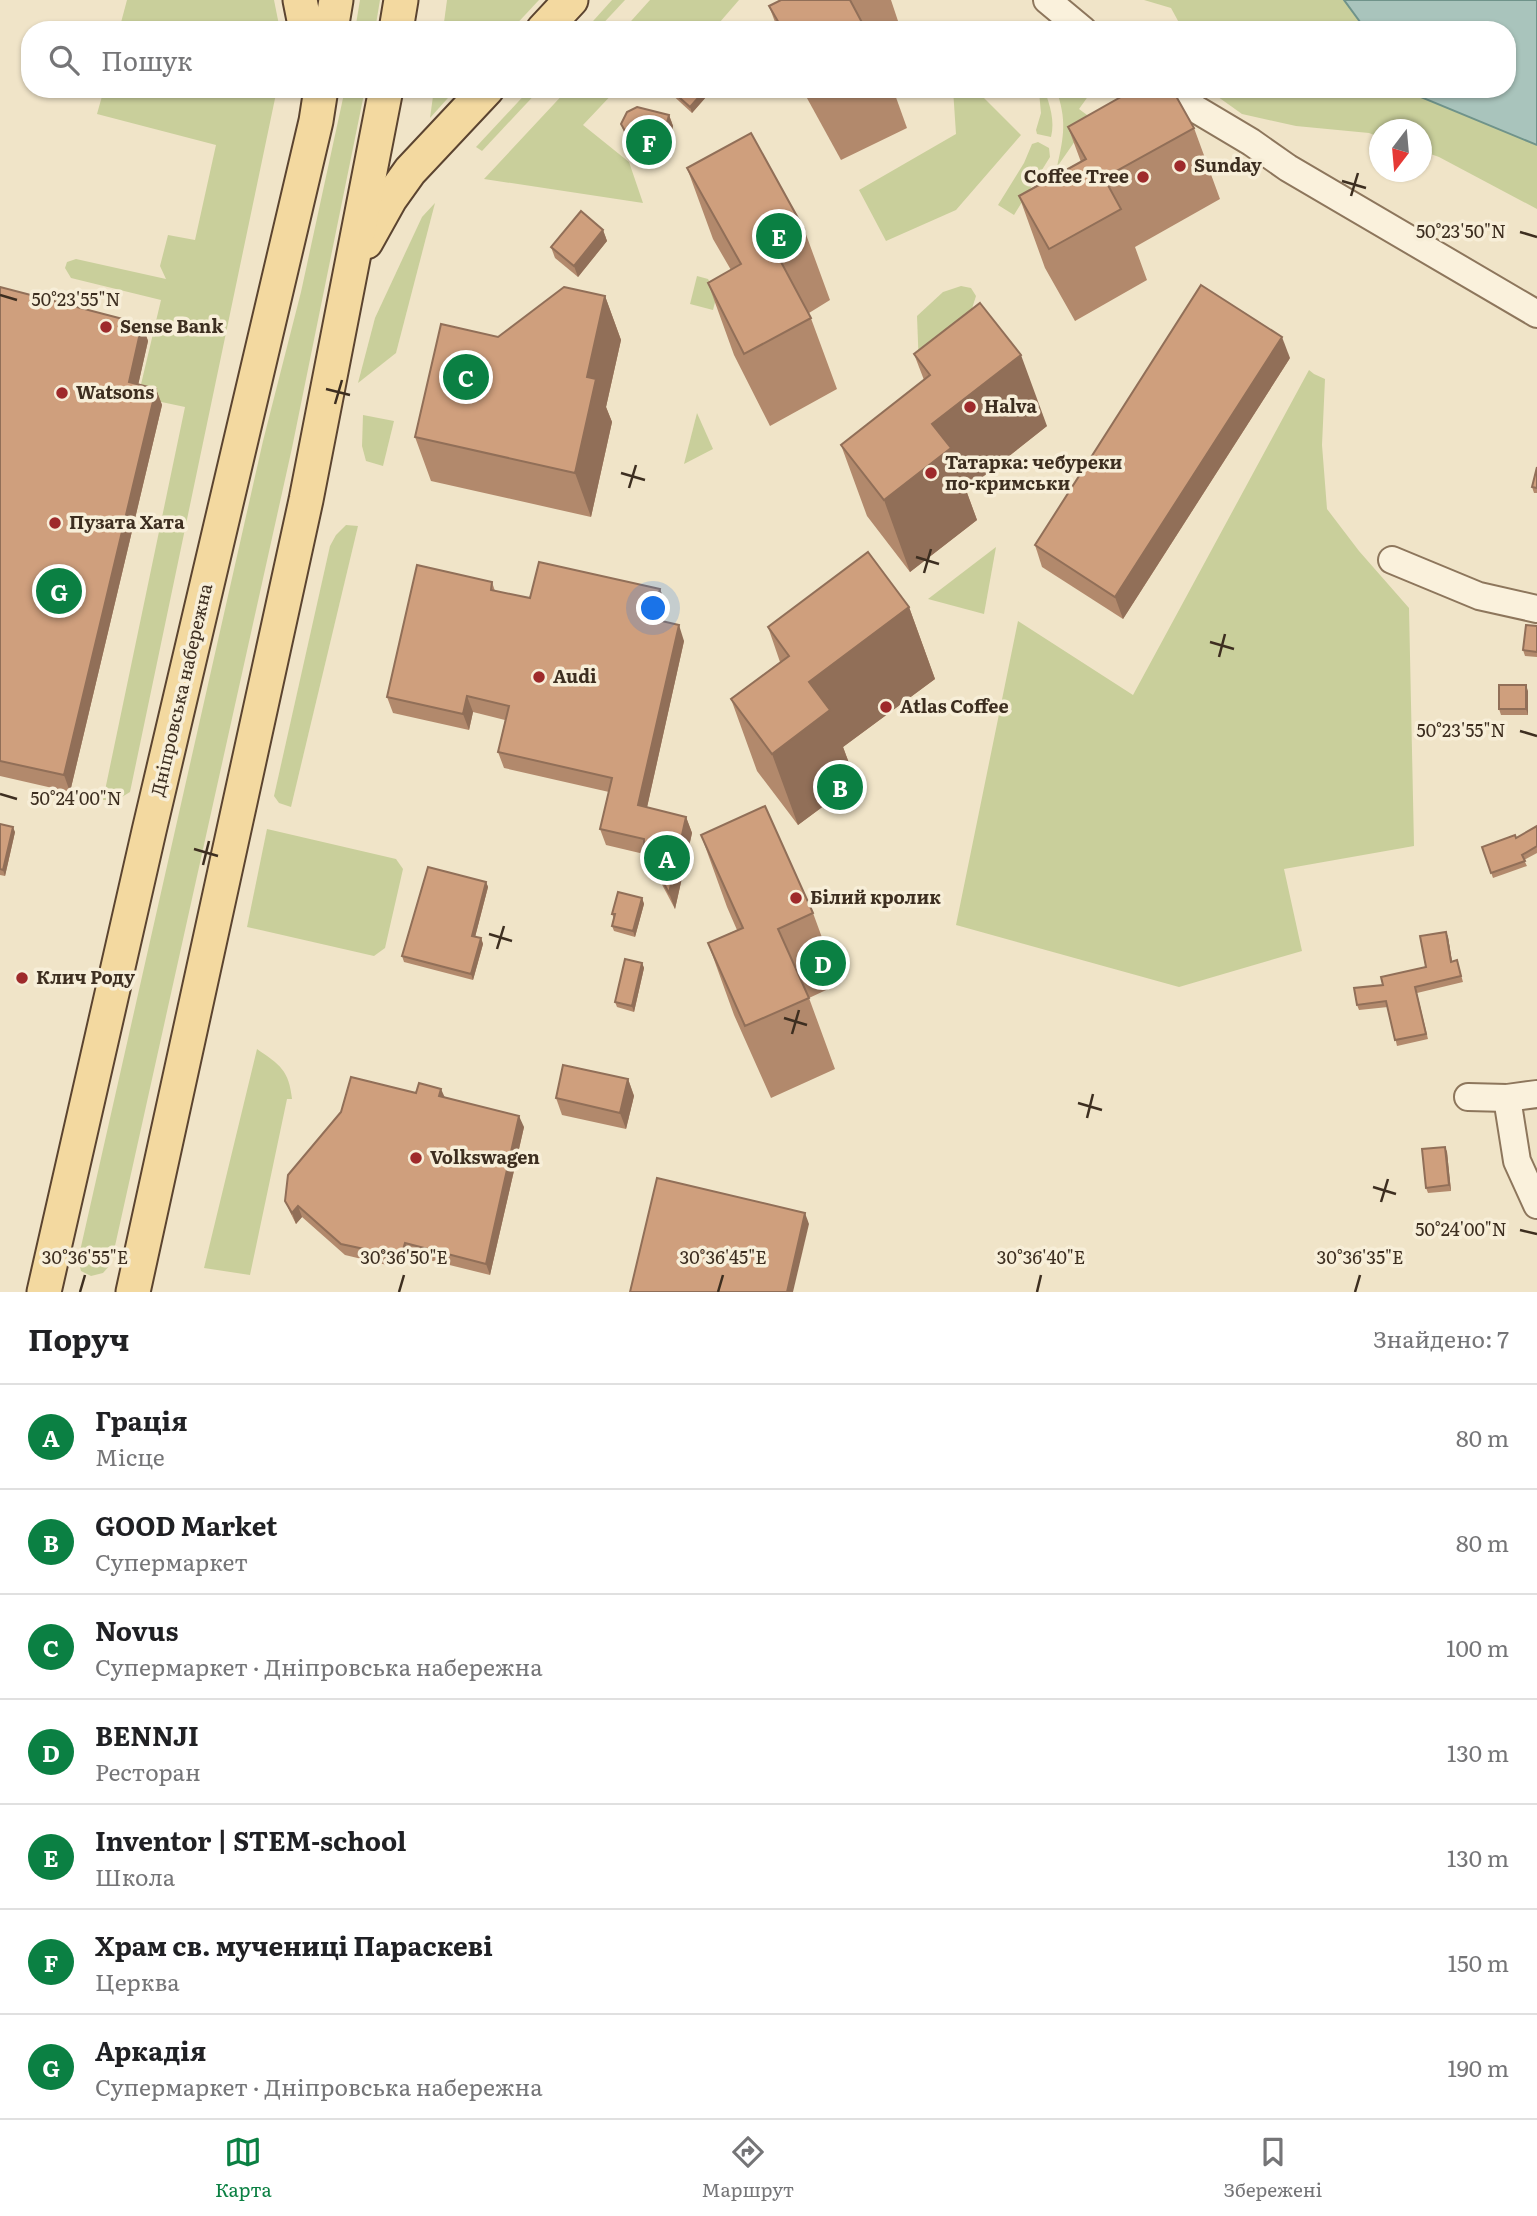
<!DOCTYPE html>
<html lang="uk">
<meta charset="utf-8">
<style>
body{margin:0;font-family:Literata,serif;background:#f6f6f6;color:#202124}
.compass{position:absolute;left:1369px;top:119px;width:63px;height:63px;border-radius:50%;background:#fff;box-shadow:0 2px 5px #0004;rotate:196deg}
.you{position:absolute;left:654px;top:609px;width:24px;height:24px;margin:-18px;border:5px solid #fff;border-radius:50%;background:#1a73e8;box-shadow:0 0 0 10px #1a73e833}
.badge{display:grid;place-items:center;width:46px;height:46px;border-radius:50%;background:#0b8043;color:#fff;font-size:23px;font-weight:700}
.pin{position:absolute;translate:-50% -50%;border:4px solid #fff;box-shadow:0 2px 7px #0006}
.list{margin:0;padding:0;list-style:none}
h2{display:flex;justify-content:space-between;align-items:center;height:91px;margin:0;padding:0 28px;font-size:30px}
h2 small{font-size:23px;font-weight:400;color:#757577}
.list li{display:grid;grid-template-columns:46px 1fr auto;gap:21px;align-items:center;box-sizing:border-box;height:105px;padding:0 28px;border-top:2px solid #e0e0e0}
.list b{display:block;font-size:26px;white-space:nowrap}
.list p{margin:0;font-size:23px;white-space:nowrap;color:#757577}
.list em{font-size:23px;font-style:normal;color:#757577}
.icon{flex:none;width:38px;height:38px;fill:none;stroke:currentColor;stroke-width:2;stroke-linecap:round;stroke-linejoin:round}
.map{position:relative;flex:none;width:1537px;height:1292px;overflow:hidden}
.search{position:absolute;background:#fff;box-shadow:0 2px 5px #0004;left:21px;right:21px;top:21px;height:77px;display:flex;align-items:center;gap:18px;box-sizing:border-box;padding:0 24px;border-radius:28px;color:#757577;font-size:26px}
.sheet{height:826px;background:#fff}
nav{display:flex;justify-content:space-around;align-items:center;box-sizing:border-box;height:98px;border-top:2px solid #e0e0e0;background:#fff;font-size:19px;color:#757577}
nav a{display:grid;justify-items:center;gap:4px}
nav .on{color:#0b8043}
.map>svg:first-child{display:block}
.green{fill:#c9cf9b}
.water{fill:#a9c4bc;stroke:#6f938a;stroke-width:2}
.lines{fill:none;stroke-linecap:round;stroke-linejoin:round}
.minor-casing{stroke:#8d765c;stroke-width:30}
.major-casing{stroke:#5b4430;stroke-width:37}
.minor{stroke:#faf1dc;stroke-width:26}
.major{stroke:#f3d9a0;stroke-width:33}
.wall{fill:#b2896c}
.shaded-wall{fill:#916f58}
.building{fill:#cf9f7d;stroke:#916f58;stroke-width:2}
.ticks{fill:none;stroke:#3d2e20;stroke-width:2.5}
.poi-dot{fill:#9e2a2b;stroke:#f7eed8;stroke-width:2.5}
.labels{text-anchor:middle;stroke-width:7;stroke-linejoin:round;paint-order:stroke}
.poi-label{font-size:18px;font-weight:bold;fill:#3d2e20;stroke:#f7eed8;text-anchor:start}
.street-label{font-size:18px;fill:#3d2e20;stroke:#f7eed8}
.ticks-label{font-size:18px;text-anchor:middle;fill:#3d2e20;stroke:#f7eed8;stroke-width:7;stroke-linejoin:round;paint-order:stroke}
</style>
<div class="map">
<svg width="1537" height="1292" viewBox="0 0 1537 1292">
<rect width="100%" height="100%" fill="#f0e4c8"/>
<g class="green">
<path d="M127,0H274L280,30H119Z"/>
<path d="M360,0H380L375,30H355Z"/>
<path d="M447,0H539L511,30H443Z"/>
<path d="M612,0H625L597,30H585Z"/>
<path d="M650,0H739L713,30H623Z"/>
<path d="M1144,0H1344L1366,30H1183L1171,8Z"/>
<path d="M104,89H277L130,792L117,800H103L185,407L138,397L161,300L71,278L65,268L67,262L76,259L166,279L160,266L168,235L195,240L216,145L97,114Z"/>
<path d="M345,89H365L292,448L111,1264L103,1273L91,1276L81,1271L78,1260L263,441L301,292Z"/>
<path d="M434,89H456L430,118Z"/>
<path d="M530,89H540L482,151L476,147Z"/>
<path d="M568,89H617L583,125L629,162L643,203L484,179Z"/>
<path d="M953,89H975L1021,135L956,210L886,241L859,190L956,134Z"/>
<path d="M1044,89C1050,105 1055,121 1051,137L1037,134L1036,130L1041,113L1039,92Z"/>
<path d="M1056,89H1081L1089,95L1079,109L1091,118L1057,167C1064,136 1067,120 1056,89Z"/>
<path d="M1207,89H1408L1411,93L1537,145V209L1439,157L1422,151V130H1380L1379,137L1369,133L1296,126L1242,114Z"/>
<path d="M1038,142L1049,148L1050,157L1014,215L998,205L1024,163L1032,144Z"/>
<path d="M435,203L396,353L358,383L375,318L422,217Z"/>
<path d="M697,276L708,279L717,295L713,310L690,304Z"/>
<path d="M961,286L971,288L976,296L968,321L919,368L917,316L943,292Z"/>
<path d="M1309,370L1314,374L1325,379L1322,445L1327,509L1359,551L1409,608L1414,846L1284,869L1302,951L1179,987L956,925L1018,621L1133,695Z"/>
<path d="M697,413L713,449L684,464Z"/>
<path d="M363,415L394,421L383,466L366,461L362,446Z"/>
<path d="M346,525L358,526L291,807L279,803L274,796L330,546L336,535Z"/>
<path d="M996,547L984,614L928,599Z"/>
<path d="M267,829L396,859L403,869L385,948L374,956L247,927Z"/>
<path d="M257,1049C280,1065 289,1070 292,1099H287L250,1275L204,1268Z"/>
</g>
<path class="water" d="M1344,0H1537V145L1411,93L1408,89H1507V30H1366Z"/>
<g class="lines">
<g class="minor-casing">
<g id="minor">
<path d="M1047,0L1083,30"/>
<path d="M1162,89L1251,142L1288,168L1537,314"/>
<path d="M1392,560L1479,596L1537,609"/>
<path d="M1468,1097L1507,1098L1537,1094"/>
<path d="M1507,1098L1517,1161L1537,1205"/>
</g>
</g>
<g class="major-casing">
<g id="major">
<path d="M300,0L306,30"/>
<path d="M331,30L336,0"/>
<path d="M396,30L401,0"/>
<path d="M543,30L571,0"/>
<path d="M366,242L390,199L410,171L487,89"/>
<path d="M44,1292L149,831L316,121L321,89"/>
<path d="M133,1292L306,500L386,89"/>
</g>
</g>
<use href="#minor" class="minor"/>
<use href="#major" class="major"/>
</g>
<g class="wall">
<path d="M781,0H891L901,30H778L769,6Z"/>
<path d="M667,89H713L692,113L668,91Z"/>
<path d="M802,89H893L907,128L841,160Z"/>
<path d="M669,115L673,126L665,157L633,149L625,135L621,124Z"/>
<path d="M1068,127L1194,128L1220,199L1135,247L1147,280L1075,321L1045,268L1019,196L1081,162Z"/>
<path d="M687,168L804,229L830,300L809,313L837,389L770,426L734,355L708,283L731,270L713,239Z"/>
<path d="M603,230L607,241L578,277L555,258L551,247Z"/>
<path d="M0,287L142,324L148,341L138,385L156,389L162,405L70,792L0,776Z"/>
<path d="M605,296L621,340L606,407L612,422L591,517L431,481L415,437L498,337Z"/>
<path d="M914,354L1047,426L966,490L977,520L910,572L867,516L841,445L924,380Z"/>
<path d="M1290,358L1123,619L1042,567L1035,545Z"/>
<path d="M1537,467V493H1534L1532,487Z"/>
<path d="M492,582L495,591L530,598L660,589L666,605L662,621L684,641L647,807L686,817L692,833L675,909L658,877L650,873L644,854L606,845L600,829L609,792L504,768L498,752L505,720L473,712L469,730L393,713L387,697Z"/>
<path d="M909,607L935,679L843,747L856,782L798,825L757,771L731,699L780,662L768,627Z"/>
<path d="M1537,626V657L1525,656L1523,650Z"/>
<path d="M1528,691V715H1501L1499,709Z"/>
<path d="M0,824L15,832L5,876L0,875Z"/>
<path d="M1537,826V853L1524,860L1527,866L1493,878L1482,847L1516,838Z"/>
<path d="M701,835L813,913L839,984L809,998L835,1069L771,1098L734,1015L708,943L737,930L727,907Z"/>
<path d="M486,882L488,887L475,937L481,938L483,944L473,980L404,962L402,956Z"/>
<path d="M642,898L644,904L635,937L614,931L612,926L614,919L612,914Z"/>
<path d="M1446,932L1448,937L1452,962L1457,960L1463,982L1417,993L1428,1039L1397,1046L1388,1007L1359,1010L1357,1005L1426,967Z"/>
<path d="M642,963L644,968L634,1012L617,1007L615,1002Z"/>
<path d="M628,1079L634,1096L626,1129L562,1115L556,1098Z"/>
<path d="M416,1093L445,1097L524,1127L490,1275L409,1255L406,1264L388,1259L387,1265L345,1255L302,1217L296,1224L290,1212L285,1201Z"/>
<path d="M1445,1147L1447,1152L1451,1191L1428,1193L1426,1188Z"/>
</g>
<g class="shaded-wall">
<path d="M706,89H713L692,113L690,107Z"/>
<path d="M669,115L673,126L665,157L661,146Z"/>
<path d="M603,230L607,241L578,277L574,266Z"/>
<path d="M605,296L621,340L606,407L612,422L591,517L575,473L587,377Z"/>
<path d="M142,324L148,341L135,399L129,382Z"/>
<path d="M1282,337L1290,358L1123,619L1115,597Z"/>
<path d="M1021,355L1047,426L966,490L977,520L910,572L884,500L932,424Z"/>
<path d="M156,389L162,405L70,792L64,775Z"/>
<path d="M660,589L666,605L659,635L653,619Z"/>
<path d="M909,607L935,679L843,747L856,782L798,825L772,754L809,682Z"/>
<path d="M679,625L684,641L644,821L638,805Z"/>
<path d="M1526,685L1528,691V715L1526,709Z"/>
<path d="M467,696L473,712L469,730L463,714Z"/>
<path d="M686,817L692,833L675,909L669,893Z"/>
<path d="M13,827L15,832L5,876L3,870Z"/>
<path d="M486,882L488,887L474,941L472,936Z"/>
<path d="M642,898L644,904L635,937L633,931Z"/>
<path d="M1446,932L1448,937L1453,967L1451,962Z"/>
<path d="M481,938L483,944L473,980L471,974Z"/>
<path d="M642,963L644,968L634,1012L632,1006Z"/>
<path d="M628,1079L634,1096L626,1129L620,1113Z"/>
<path d="M441,1089L446,1100L439,1096Z"/>
<path d="M519,1116L524,1127L490,1275L486,1264Z"/>
<path d="M1445,1147L1447,1152L1451,1191L1449,1185Z"/>
<path d="M298,1206L302,1217L296,1224L292,1213Z"/>
<path d="M805,1213L809,1224L793,1292H787Z"/>
<path d="M405,1243L409,1255L406,1264L402,1253Z"/>
<path d="M384,1248L388,1259L387,1265L383,1253Z"/>
</g>
<g class="building">
<path d="M781,0H850L866,30H783L769,6Z"/>
<path d="M670,89H706L690,107Z"/>
<path d="M1135,89H1172L1194,128L1104,178L1121,209L1049,249L1019,196L1086,159L1068,127Z"/>
<path d="M637,107L669,115L661,146L629,138L621,124L627,112Z"/>
<path d="M751,133L804,229L773,247L811,318L744,354L708,283L741,264L687,168Z"/>
<path d="M581,211L603,230L574,266L551,247Z"/>
<path d="M1201,285L1282,337L1115,597L1035,545Z"/>
<path d="M0,287L142,324L129,382L156,389L64,775L0,761Z"/>
<path d="M564,287L605,296L587,377L596,379L575,473L415,437L441,324L498,337Z"/>
<path d="M980,303L1021,355L932,424L951,448L884,500L841,445L930,375L914,354Z"/>
<path d="M1537,467V488L1532,487Z"/>
<path d="M868,552L909,607L809,682L830,710L772,754L731,699L789,656L768,627Z"/>
<path d="M539,562L660,589L653,619L679,625L638,805L686,817L669,893L652,861L644,857V839L600,829L612,778L498,752L509,706L467,696L463,714L387,697L417,565L492,582L491,590L530,598Z"/>
<path d="M1526,625L1537,626V652L1523,650Z"/>
<rect x="1499" y="685" width="27" height="24"/>
<path d="M765,806L813,913L778,929L809,998L745,1026L708,943L743,928L701,835Z"/>
<path d="M0,824L13,827L3,870L0,869Z"/>
<path d="M1537,826V846L1522,855L1525,861L1491,873L1482,847L1515,835L1516,838Z"/>
<path d="M428,867L486,882L472,936L481,938L471,974L402,956Z"/>
<path d="M618,892L642,898L633,931L612,926L615,914H612Z"/>
<path d="M1446,932L1451,962L1457,960L1461,976L1415,987L1426,1034L1395,1040L1386,1001L1357,1005L1354,988L1383,985L1381,977L1426,967L1420,936Z"/>
<path d="M625,959L642,963L632,1006L615,1002Z"/>
<path d="M563,1065L628,1079L620,1113L556,1098Z"/>
<path d="M351,1077L416,1093L419,1083L441,1089L439,1096L519,1116L486,1264L405,1243L402,1253L384,1248L383,1253L341,1244L298,1206L292,1213L285,1201L288,1175L341,1112Z"/>
<path d="M1445,1147L1449,1185L1426,1188L1422,1149Z"/>
<path d="M657,1178L805,1213L787,1292H630Z"/>
</g>
<path class="ticks" d="M1342,181L1366,188M1351,196L1358,173M1520,232L1537,237M0,295L17,300M326,389L350,395M335,404L342,380M621,473L645,480M629,488L636,465M916,557L939,564M924,573L931,549M1210,642L1234,649M1219,657L1225,634M1520,731L1537,736M0,794L17,799M194,849L218,856M203,865L209,841M489,934L512,941M497,949L504,926M784,1018L807,1025M792,1034L799,1010M1078,1103L1102,1110M1087,1118L1093,1094M1373,1187L1396,1194M1381,1202L1388,1179M1520,1230L1537,1234M80,1292L85,1275M399,1292L404,1275M718,1292L723,1275M1037,1292L1041,1275M1355,1292L1360,1275"/>
<g class="poi-dot">
<circle cx="1180" cy="166" r="7"/>
<circle cx="1143" cy="177" r="7"/>
<circle cx="106" cy="327" r="7"/>
<circle cx="62" cy="393" r="7"/>
<circle cx="970" cy="407" r="7"/>
<circle cx="931" cy="473" r="7"/>
<circle cx="55" cy="523" r="7"/>
<circle cx="539" cy="677" r="7"/>
<circle cx="886" cy="707" r="7"/>
<circle cx="796" cy="898" r="7"/>
<circle cx="22" cy="978" r="7"/>
<circle cx="416" cy="1158" r="7"/>
</g>
<g class="labels">
<g class="poi-label">
<text x="1194" y="172">Sunday</text>
<text x="1129" y="183" text-anchor="end">Coffee Tree</text>
<text x="120" y="333">Sense Bank</text>
<text x="76" y="399">Watsons</text>
<text x="984" y="413">Halva</text>
<text x="945" y="469">Татарка: чебуреки<tspan x="945" dy="21">по-кримськи</tspan></text>
<text x="69" y="529">Пузата Хата</text>
<text x="553" y="683">Audi</text>
<text x="900" y="713">Atlas Coffee</text>
<text x="810" y="904">Білий кролик</text>
<text x="36" y="984">Клич Роду</text>
<text x="430" y="1164">Volkswagen</text>
</g>
<g class="street-label">
<text transform="translate(182 690) rotate(-77)" y="6">Дніпровська набережна</text>
</g>
</g>
<g class="ticks-label">
<text x="1461" y="238">50°23'50"N</text>
<text x="76" y="306">50°23'55"N</text>
<text x="1461" y="737">50°23'55"N</text>
<text x="76" y="805">50°24'00"N</text>
<text x="1461" y="1236">50°24'00"N</text>
<text x="85" y="1264">30°36'55"E</text>
<text x="404" y="1264">30°36'50"E</text>
<text x="723" y="1264">30°36'45"E</text>
<text x="1041" y="1264">30°36'40"E</text>
<text x="1360" y="1264">30°36'35"E</text>
</g>
</svg>
<svg class="compass" viewBox="-18 -18 36 36"><path d="M0-13l5 13h-10z" fill="#e53935"/><path d="M0 13l5-13h-10z" fill="#757577"/></svg>
<div class="you"></div>
<div class="pin badge" style="left:667px;top:858px">A</div>
<div class="pin badge" style="left:840px;top:787px">B</div>
<div class="pin badge" style="left:466px;top:377px">C</div>
<div class="pin badge" style="left:823px;top:963px">D</div>
<div class="pin badge" style="left:779px;top:236px">E</div>
<div class="pin badge" style="left:649px;top:142px">F</div>
<div class="pin badge" style="left:59px;top:591px">G</div>
<div class="search"><svg class="icon" aria-label="search" viewBox="0 0 24 24"><circle cx="10" cy="10" r="6"/><path d="M15 15l6 6"/></svg>Пошук</div>
</div>
<section class="sheet">
<h2>Поруч<small>Знайдено: 7</small></h2>
<ul class="list">
<li><span class="badge">A</span><div><b>Грація</b><p>Місце</p></div><em>80 m</em></li>
<li><span class="badge">B</span><div><b>GOOD Market</b><p>Супермаркет</p></div><em>80 m</em></li>
<li><span class="badge">C</span><div><b>Novus</b><p>Супермаркет · Дніпровська набережна</p></div><em>100 m</em></li>
<li><span class="badge">D</span><div><b>BENNJI</b><p>Ресторан</p></div><em>130 m</em></li>
<li><span class="badge">E</span><div><b>Inventor | STEM-school</b><p>Школа</p></div><em>130 m</em></li>
<li><span class="badge">F</span><div><b>Храм св. мучениці Параскеві</b><p>Церква</p></div><em>150 m</em></li>
<li><span class="badge">G</span><div><b>Аркадія</b><p>Супермаркет · Дніпровська набережна</p></div><em>190 m</em></li>
</ul>
</section>
<nav>
<a class="on"><svg class="icon" aria-label="map" viewBox="0 0 24 24"><path d="M3 6l6-2 6 2 6-2v14l-6 2-6-2-6 2zM9 4v14M15 6v14"/></svg>Карта</a>
<a><svg class="icon" aria-label="directions" viewBox="0 0 24 24"><path d="M12 3l9 9-9 9-9-9zM9 14v-3h6M13 9l2 2-2 2"/></svg>Маршрут</a>
<a><svg class="icon" aria-label="saved" viewBox="0 0 24 24"><path d="M7 4h10v16l-5-4-5 4z"/></svg>Збережені</a>
</nav>
